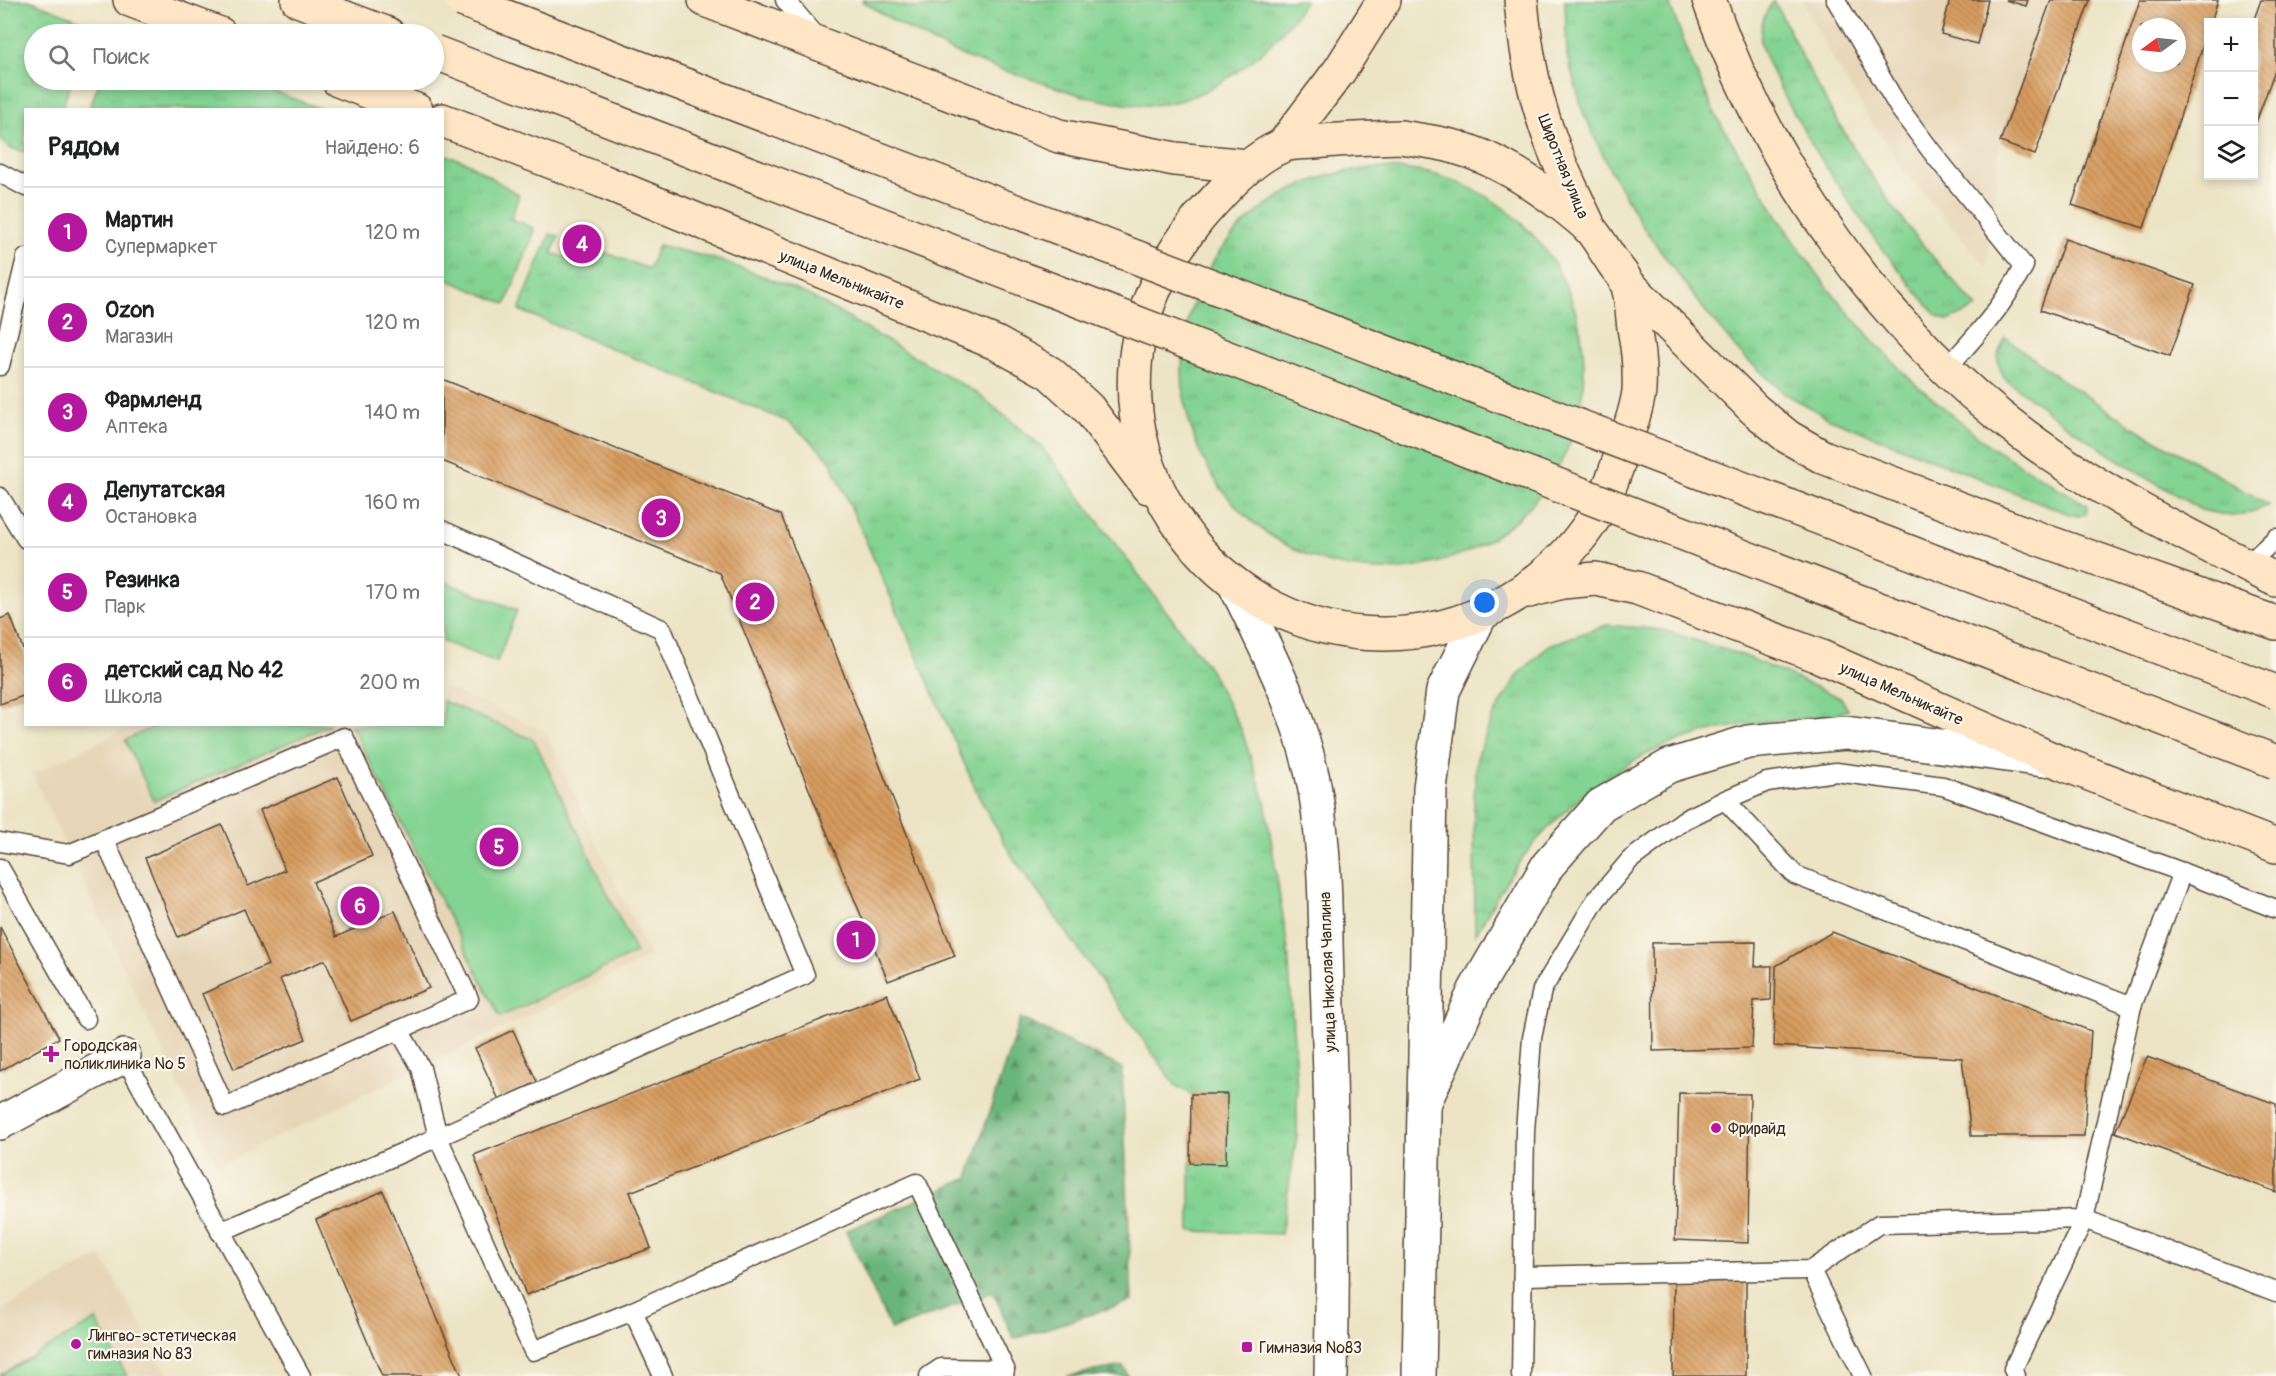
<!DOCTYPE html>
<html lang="ru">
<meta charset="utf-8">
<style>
body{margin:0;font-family:Pangolin,sans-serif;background:#f6f6f6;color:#202124}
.controls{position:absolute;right:18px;top:18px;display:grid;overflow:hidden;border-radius:0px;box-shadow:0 3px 9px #0003}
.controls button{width:54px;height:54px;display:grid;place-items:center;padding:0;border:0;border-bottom:2px solid #e0e0e0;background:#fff;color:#202124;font:30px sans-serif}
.compass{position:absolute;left:2132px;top:18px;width:54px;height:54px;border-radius:50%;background:#fff;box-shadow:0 3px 9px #0003;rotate:255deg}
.you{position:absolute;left:1485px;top:603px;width:21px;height:21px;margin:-15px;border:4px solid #fff;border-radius:50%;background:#1a73e8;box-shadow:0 0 0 9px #1a73e833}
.badge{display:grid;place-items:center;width:39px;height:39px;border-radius:50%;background:#b5179e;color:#fff;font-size:20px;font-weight:700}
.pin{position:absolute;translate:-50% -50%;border:3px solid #fff;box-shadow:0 2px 6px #0006}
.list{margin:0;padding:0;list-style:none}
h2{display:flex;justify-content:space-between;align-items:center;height:78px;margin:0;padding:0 24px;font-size:26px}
h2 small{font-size:20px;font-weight:400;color:#757577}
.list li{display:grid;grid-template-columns:39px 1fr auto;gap:18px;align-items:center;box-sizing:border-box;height:90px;padding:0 24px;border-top:2px solid #e0e0e0}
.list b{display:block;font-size:22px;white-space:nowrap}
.list p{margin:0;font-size:20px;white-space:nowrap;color:#757577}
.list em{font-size:20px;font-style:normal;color:#757577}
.icon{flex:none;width:33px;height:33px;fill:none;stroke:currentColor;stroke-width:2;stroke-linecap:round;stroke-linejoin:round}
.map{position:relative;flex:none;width:2276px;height:1376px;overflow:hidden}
.search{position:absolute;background:#fff;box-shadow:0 3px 9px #0003;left:24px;top:24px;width:420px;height:66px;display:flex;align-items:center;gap:15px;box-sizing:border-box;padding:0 21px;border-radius:33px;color:#757577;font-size:22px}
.panel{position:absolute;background:#fff;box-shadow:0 3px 9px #0003;left:24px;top:108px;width:420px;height:618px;border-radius:0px}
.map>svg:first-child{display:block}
.built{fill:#e6d6b7}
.grass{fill:url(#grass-tufts);stroke:#5f7e58;stroke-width:1.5}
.forest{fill:url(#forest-firs);stroke:#52704d;stroke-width:1.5}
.park{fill:#83d392;stroke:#5f7e58;stroke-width:1.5}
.building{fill:url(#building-back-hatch);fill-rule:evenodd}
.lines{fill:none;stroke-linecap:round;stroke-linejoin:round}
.service-casing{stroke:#564637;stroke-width:21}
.minor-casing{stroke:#564637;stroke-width:36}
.tertiary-casing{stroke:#564637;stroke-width:36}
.secondary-casing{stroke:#564637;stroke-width:36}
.service{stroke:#fff;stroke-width:18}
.minor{stroke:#fff;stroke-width:33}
.tertiary{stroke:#fff;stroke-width:33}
.secondary{stroke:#fde5c5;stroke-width:33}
.secondary-bridge-casing{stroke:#564637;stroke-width:36;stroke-linecap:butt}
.secondary-bridge{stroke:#fde5c5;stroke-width:33}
.poi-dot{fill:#b5179e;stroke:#fbf7ec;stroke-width:2}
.labels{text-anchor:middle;stroke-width:4.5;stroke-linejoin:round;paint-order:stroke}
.street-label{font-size:16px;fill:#3b2a1e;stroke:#fbf7ec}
.poi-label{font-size:16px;fill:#3b2a1e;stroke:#fbf7ec;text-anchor:start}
</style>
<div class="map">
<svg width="2276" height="1376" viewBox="0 0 2276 1376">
<defs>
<pattern id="grass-tufts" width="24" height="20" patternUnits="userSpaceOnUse" patternTransform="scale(1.5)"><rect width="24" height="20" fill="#83d392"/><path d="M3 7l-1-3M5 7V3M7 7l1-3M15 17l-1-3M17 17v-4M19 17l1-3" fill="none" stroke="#72b57d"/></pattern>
<pattern id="forest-firs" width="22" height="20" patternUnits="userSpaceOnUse" patternTransform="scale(1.5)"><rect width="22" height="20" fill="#6ab57c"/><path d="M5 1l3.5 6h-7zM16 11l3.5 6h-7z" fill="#589365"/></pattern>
<pattern id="building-back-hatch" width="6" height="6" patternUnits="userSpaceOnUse" patternTransform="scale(1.5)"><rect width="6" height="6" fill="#d79c5e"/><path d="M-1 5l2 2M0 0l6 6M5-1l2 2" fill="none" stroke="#b07f4d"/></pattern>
</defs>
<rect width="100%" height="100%" fill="#fbf7ec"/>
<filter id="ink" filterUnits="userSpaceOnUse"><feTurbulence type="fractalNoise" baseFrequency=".0167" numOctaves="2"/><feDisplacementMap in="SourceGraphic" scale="12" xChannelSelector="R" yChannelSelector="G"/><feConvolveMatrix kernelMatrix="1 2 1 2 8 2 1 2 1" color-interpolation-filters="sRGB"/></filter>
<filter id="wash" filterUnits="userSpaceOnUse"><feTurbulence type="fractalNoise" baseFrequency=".008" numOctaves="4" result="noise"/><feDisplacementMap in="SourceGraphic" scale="24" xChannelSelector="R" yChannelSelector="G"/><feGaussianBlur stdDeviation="1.35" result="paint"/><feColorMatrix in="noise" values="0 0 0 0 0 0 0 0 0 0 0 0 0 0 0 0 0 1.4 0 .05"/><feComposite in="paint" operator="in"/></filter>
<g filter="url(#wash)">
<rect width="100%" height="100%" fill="#ece4c5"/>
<g class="built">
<path d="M1803,0H2051L2000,142L1987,267L1907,175L1870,120L1824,43Z"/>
<path d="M443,686L545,731L650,957L217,1166L32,774L133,725L442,724Z"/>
<path d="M101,1255L170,1376H0V1311Z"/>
</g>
<g class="grass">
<path d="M0,0H29L90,24L87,34H34V80H72L62,109L26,110L25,152L10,148L0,140Z"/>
<path d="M863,0L916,8L943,6L965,0H1305C1279,46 1216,97 1163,104C1122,109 1081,96 1043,83C1012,73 979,64 949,50C919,36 890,19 862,1Z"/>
<path d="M1565,0H1668L1693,65L1717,118L1790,236L1827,287L1873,341L1912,381L1992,448L2087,505L2086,514L2078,516L2064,512L1828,418L1784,393L1740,353L1702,307L1643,227L1608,166L1584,115L1567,56Z"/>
<path d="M1774,0C1812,79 1855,159 1909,228C1931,256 1955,282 1977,308L1948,321L1937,316C1881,251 1831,181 1790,106C1781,90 1764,59 1761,43C1759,27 1764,13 1774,0Z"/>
<path d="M100,80H243L321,109H89Z"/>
<path d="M443,154L466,162L519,195L511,219L534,228L533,236L506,304L443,278Z"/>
<circle cx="1383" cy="369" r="201"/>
<path d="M550,234L559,236L552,253L594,268L601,251L649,269L658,245L715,259L763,276L812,297L977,393L1041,446L1207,665L1241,729L1265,801L1288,950L1297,1091V1136L1281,1234L1190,1231V1163H1226L1227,1094H1191L1176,1086L1012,856L980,799L830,460L806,437L786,421L519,310Z"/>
<path d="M2005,337L2063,381L2131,425L2269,505L2243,515L2230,516L2201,510L2112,456L2052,415L2004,378L1998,363V355Z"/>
<path d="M1607,625L1662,630L1745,656L1841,698L1848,710C1823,720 1797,718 1771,721C1753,722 1735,726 1717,730C1646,744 1585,787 1537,840C1512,868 1494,903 1475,935L1474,798L1477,758L1493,716L1519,674L1549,645Z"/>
</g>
<g class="forest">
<path d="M1020,1018L1122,1068L1132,1301L1014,1339L993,1292L891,1330L846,1231L968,1178Z"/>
<path d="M1123,1366L1128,1376H1067Z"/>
</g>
<g class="park">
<path d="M443,581L517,610L497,662L443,642Z"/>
<path d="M443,701L534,740L636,953L500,1017L351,725L442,724Z"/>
<path d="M160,724H330V725L154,801L125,740Z"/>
<path d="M96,1320L127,1376H0V1375Z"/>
</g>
<g id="blocks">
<g class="building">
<path d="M1950,0H1988L1977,44L1941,34Z"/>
<path d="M2005,0H2028L2026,6Z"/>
<path d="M2051,0H2090L2035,155L2000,142Z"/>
<path d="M2140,0H2218L2211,22H2208V30L2144,228L2072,205ZM2141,27H2177V63H2141Z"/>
<path d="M2261,0H2276V67L2254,128L2253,22Z"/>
<path d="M2065,239L2195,285L2170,356L2040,310Z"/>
<path d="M442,379L781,515L955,956L888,981L720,573L442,461Z"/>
<path d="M10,615L26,657V695L0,704V619Z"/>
<path d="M338,777L372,856L313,882L336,937L395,911L429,988L351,1021L325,960L280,979L306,1039L234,1069L202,994L268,965L244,909L178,937L145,858L222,825L248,886L285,870L260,810Z"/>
<path d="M0,927L59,1038L0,1071Z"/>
<path d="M1832,932L2091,1031L2084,1136H1971L1962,1058L1774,1046L1776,966Z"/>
<path d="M1756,942L1755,966H1772L1771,1000L1754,1001L1752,1048L1653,1051L1652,943Z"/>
<path d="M887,994L920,1079L630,1192L651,1248L526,1295L474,1155Z"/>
<path d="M513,1030L537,1082L499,1100L475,1048Z"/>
<path d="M2147,1057L2276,1104V1192L2115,1132Z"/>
<path d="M1679,1093L1750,1094L1748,1243L1675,1240Z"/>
<path d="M1191,1094H1227L1226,1164L1190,1163Z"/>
<path d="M383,1191L462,1376H382L316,1220Z"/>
<path d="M1674,1277L1746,1278V1376H1673Z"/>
</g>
</g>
</g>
<g filter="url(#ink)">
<use href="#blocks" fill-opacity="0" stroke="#564637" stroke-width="1.5"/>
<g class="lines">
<g class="service-casing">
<g id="service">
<path d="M785,0L817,37"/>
<path d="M1836,0L1899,108L1932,152L2024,266C2003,307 1977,335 1946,369"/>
<path d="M0,173L26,187"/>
<path d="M0,366L26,258"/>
<path d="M0,497L26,539"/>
<path d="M442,530L662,629L805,975L438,1137L533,1351L633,1311L663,1376"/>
<path d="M2247,565L2276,538"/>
<path d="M1725,800L1795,875L2132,1006"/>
<path d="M0,842L69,854L344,737L469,999L225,1107L104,839"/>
<path d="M0,868L86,1019"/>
<path d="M124,1056L301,1376"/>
<path d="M220,1232L438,1137L421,1068L399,1030"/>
<path d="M1811,1270L1863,1376"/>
<path d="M1523,1276L1811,1270L1879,1224L2084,1219L2276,1292"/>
<path d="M633,1311L917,1183L1005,1369L1004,1376"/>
<path d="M929,1376L941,1368L1005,1369"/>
<path d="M1521,1376L1525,1131L1532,1038L1542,990L1596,900L1630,860L1684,820L1725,800L1767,782L1836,772L1943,786L2182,872L2276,909"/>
<path d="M2016,1376L2013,1369L2084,1219L2132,1006L2182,872"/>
</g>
</g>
<g class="minor-casing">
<path id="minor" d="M0,1123L124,1056"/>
</g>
<g class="tertiary-casing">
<g id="tertiary">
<path d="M1235,585C1268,652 1304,720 1316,796C1326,856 1325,920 1327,981C1332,1113 1334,1244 1331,1376"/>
<path d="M1424,1104L1475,990L1548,865L1601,805L1669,766L1748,742L1846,733L2043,760"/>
<path d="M1419,1376L1430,788L1443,691L1481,614"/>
</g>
</g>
<g class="secondary-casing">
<g id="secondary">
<path d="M130,0L220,34"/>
<path d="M298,0L388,34"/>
<path d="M705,0L1059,136L1175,159L1248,166"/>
<path d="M1521,0C1525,48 1534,96 1551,141C1561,169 1575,196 1587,222"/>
<path d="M1709,0C1768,167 1881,329 2024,435C2101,493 2190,537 2276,580"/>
<path d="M338,80L416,110"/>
<path d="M442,120L602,181L996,343L1050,373L1088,408L1148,487"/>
<path d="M1401,137C1419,140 1438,142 1455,147C1496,158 1533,183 1566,208C1574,215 1583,221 1590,229C1598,238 1605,251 1612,261C1616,268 1623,274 1626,281C1632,294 1632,313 1634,328C1638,348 1640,370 1639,391C1637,408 1630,428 1624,445C1616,472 1606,500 1590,524C1544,592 1462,635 1381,634C1228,633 1109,487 1139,337C1148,292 1171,253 1199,218C1221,193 1251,158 1282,146C1291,142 1304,143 1314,142C1343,139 1372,138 1401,137Z"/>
<path d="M1283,145L1340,70L1384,0"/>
<path d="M1626,282L1755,410L1788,437L1823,457L2045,541L2276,623"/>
<path d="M1529,591L1562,582L1596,579L1637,588L1819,656L2061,763L2276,846"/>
</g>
</g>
<use href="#service" class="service"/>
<use href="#minor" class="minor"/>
<use href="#tertiary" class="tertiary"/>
<use href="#secondary" class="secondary"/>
<g class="secondary-bridge-casing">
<g id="secondary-bridge">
<path d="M462,0L2276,692"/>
<path d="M434,52L2276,762"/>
</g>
</g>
<use href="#secondary-bridge" class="secondary-bridge"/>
</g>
</g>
<g class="poi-dot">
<path d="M48 1045h6v6h6v6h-6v6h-6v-6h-6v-6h6z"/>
<circle cx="1716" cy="1128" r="6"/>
<circle cx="76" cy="1344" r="6"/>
<rect x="1241" y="1341" width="12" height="12" rx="3"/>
</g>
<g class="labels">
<g class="street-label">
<text transform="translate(1564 166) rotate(68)" y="6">Широтная улица</text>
<text transform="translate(842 279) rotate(22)" y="6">улица Мельникайте</text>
<text transform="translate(1902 693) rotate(24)" y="6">улица Мельникайте</text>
<text transform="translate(1327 972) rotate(-92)" y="6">улица Николая Чаплина</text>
</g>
<g class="poi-label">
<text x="64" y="1051">Городская<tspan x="64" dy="18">поликлиника № 5</tspan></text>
<text x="1728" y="1134">Фрирайд</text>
<text x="88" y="1341">Лингво-эстетическая<tspan x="88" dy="18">гимназия № 83</tspan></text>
<text x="1259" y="1353">Гимназия №83</text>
</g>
</g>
</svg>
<div class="controls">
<button>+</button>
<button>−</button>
<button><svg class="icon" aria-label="layers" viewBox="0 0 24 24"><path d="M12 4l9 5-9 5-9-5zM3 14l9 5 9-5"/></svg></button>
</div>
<svg class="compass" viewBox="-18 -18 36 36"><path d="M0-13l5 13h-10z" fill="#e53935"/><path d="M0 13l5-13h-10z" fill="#757577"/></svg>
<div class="you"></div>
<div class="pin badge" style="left:856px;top:940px">1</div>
<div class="pin badge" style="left:755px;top:602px">2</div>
<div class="pin badge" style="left:661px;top:518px">3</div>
<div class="pin badge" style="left:582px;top:244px">4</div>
<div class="pin badge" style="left:499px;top:847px">5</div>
<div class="pin badge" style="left:360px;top:906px">6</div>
<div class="search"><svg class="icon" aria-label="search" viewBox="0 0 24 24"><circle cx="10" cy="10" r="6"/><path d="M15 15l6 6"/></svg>Поиск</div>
<section class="panel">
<h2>Рядом<small>Найдено: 6</small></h2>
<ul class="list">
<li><span class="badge">1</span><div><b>Мартин</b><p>Супермаркет</p></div><em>120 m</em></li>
<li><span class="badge">2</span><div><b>Ozon</b><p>Магазин</p></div><em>120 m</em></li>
<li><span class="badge">3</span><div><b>Фармленд</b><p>Аптека</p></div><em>140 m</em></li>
<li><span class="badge">4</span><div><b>Депутатская</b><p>Остановка</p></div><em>160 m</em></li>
<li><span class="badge">5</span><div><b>Резинка</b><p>Парк</p></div><em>170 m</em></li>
<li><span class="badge">6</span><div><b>детский сад № 42</b><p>Школа</p></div><em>200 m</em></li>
</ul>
</section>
</div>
